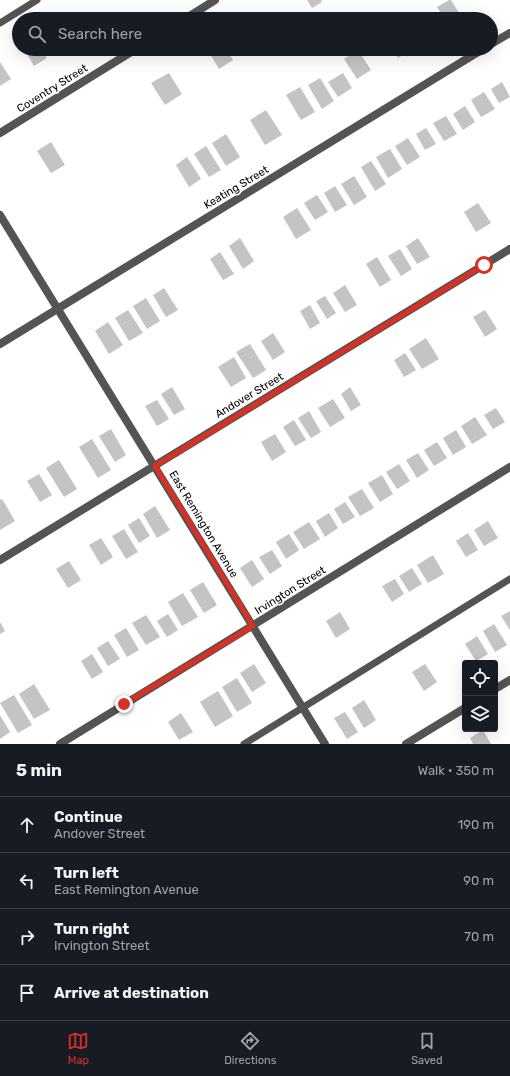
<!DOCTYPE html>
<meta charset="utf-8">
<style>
body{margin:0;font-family:Rubik,sans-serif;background:#20242c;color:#f1f3f6}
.controls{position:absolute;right:12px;bottom:12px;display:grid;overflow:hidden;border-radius:4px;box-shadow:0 4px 16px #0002}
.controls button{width:36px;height:36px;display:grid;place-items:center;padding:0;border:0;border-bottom:1px solid #363941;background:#171b24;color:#f1f3f6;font:20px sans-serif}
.stop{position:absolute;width:12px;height:12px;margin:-9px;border:3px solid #d93025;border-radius:50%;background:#fff}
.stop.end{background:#d93025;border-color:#fff;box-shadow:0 1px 4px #0008}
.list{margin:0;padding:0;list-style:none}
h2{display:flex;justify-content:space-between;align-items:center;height:52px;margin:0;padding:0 16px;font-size:17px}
h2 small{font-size:13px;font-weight:400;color:#9ea1a6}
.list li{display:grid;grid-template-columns:26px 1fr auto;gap:12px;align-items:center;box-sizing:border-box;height:56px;padding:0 16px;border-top:1px solid #363941}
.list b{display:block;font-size:15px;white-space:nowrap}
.list p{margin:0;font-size:13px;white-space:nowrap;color:#9ea1a6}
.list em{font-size:13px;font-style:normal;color:#9ea1a6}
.icon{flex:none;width:22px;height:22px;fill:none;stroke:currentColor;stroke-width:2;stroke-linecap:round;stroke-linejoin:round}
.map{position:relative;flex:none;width:510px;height:744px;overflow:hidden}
.search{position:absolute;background:#171b24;box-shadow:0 4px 16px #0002;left:12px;right:12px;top:12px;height:44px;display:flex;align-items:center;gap:10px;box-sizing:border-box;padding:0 14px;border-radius:22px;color:#9ea1a6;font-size:15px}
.sheet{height:276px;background:#171b24}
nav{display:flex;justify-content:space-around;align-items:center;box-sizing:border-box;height:56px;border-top:1px solid #363941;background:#171b24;font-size:11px;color:#9ea1a6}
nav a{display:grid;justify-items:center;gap:2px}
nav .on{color:#d93025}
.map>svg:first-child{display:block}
.building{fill:#c4c4c4}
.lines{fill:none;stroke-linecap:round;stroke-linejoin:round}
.lane{stroke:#545454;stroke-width:7}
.street{stroke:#545454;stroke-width:8}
.route{stroke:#d93025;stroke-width:5}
.labels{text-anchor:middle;stroke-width:3.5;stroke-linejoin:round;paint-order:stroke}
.street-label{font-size:11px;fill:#000;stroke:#fff}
</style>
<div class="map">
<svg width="510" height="744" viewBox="0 0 510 744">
<rect width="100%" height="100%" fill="#fff"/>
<g class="building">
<path d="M307,0H321L322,2L312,8Z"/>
<path d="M449,0H451L462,18L445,19L437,7Z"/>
<path d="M76,14L78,19H68Z"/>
<path d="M24,49H41L47,58L34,66Z"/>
<path d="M52,49H64L55,55Z"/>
<path d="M207,49H226L233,60L219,69Z"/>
<path d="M393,49H412L398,58Z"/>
<path d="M358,50L371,70L357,79L344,59Z"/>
<path d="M0,62L11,79L0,86Z"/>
<path d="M169,73L182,94L165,105L151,83Z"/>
<path d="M343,73L352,88L338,97L328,82Z"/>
<path d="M320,78L334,101L322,109L308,85Z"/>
<path d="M502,82L510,97L499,103L491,89Z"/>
<path d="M300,87L315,112L301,120L286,95Z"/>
<path d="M484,92L495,109L481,117L471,100Z"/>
<path d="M465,106L475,122L463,130L453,114Z"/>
<path d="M266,110L282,135L265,145L250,120Z"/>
<path d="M446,116L457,134L444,141L433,123Z"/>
<path d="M426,128L436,144L425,150L416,134Z"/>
<path d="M226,134L240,157L226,166L212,143Z"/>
<path d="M408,138L420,157L407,165L395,146Z"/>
<path d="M51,142L65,165L51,173L37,151Z"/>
<path d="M206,146L221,170L209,177L194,154Z"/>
<path d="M390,149L402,169L388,178L376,157Z"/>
<path d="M187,157L201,179L189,187L176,165Z"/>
<path d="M371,161L386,184L375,191L361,167Z"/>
<path d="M354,176L367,197L354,205L341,184Z"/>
<path d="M335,186L347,205L335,212L324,193Z"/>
<path d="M317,195L328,212L315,220L304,203Z"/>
<path d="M478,203L491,223L476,232L464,212Z"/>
<path d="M297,208L311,230L296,239L283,217Z"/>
<path d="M240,238L254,261L243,269L229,246Z"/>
<path d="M418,238L430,257L417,264L406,246Z"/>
<path d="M400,249L412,269L401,276L388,256Z"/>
<path d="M220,252L234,274L223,280L210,259Z"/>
<path d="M377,257L391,280L380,287L366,264Z"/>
<path d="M345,285L357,305L345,312L333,293Z"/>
<path d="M164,288L178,310L166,317L153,295Z"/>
<path d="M325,296L336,313L327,319L316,301Z"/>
<path d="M146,298L160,321L147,329L133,306Z"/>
<path d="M310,305L320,323L310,329L300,311Z"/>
<path d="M128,310L143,333L129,341L115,318Z"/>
<path d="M485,310L497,329L485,337L473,317Z"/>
<path d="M108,322L123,345L109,354L95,331Z"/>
<path d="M273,333L285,352L273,360L261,341Z"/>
<path d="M426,338L439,359L422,369L409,349Z"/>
<path d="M250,344L266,370L253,378L236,352Z"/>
<path d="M405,353L416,370L404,377L394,360Z"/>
<path d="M234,357L246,378L231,387L218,367Z"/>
<path d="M172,387L185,409L174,415L161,394Z"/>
<path d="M350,387L361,405L351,411L341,394Z"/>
<path d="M333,399L345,418L330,427L318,408Z"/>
<path d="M157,400L169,419L157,426L145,406Z"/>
<path d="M496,408L505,422L493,429L484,415Z"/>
<path d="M309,411L321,432L311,438L298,418Z"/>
<path d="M475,417L487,435L472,444L461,426Z"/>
<path d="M294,420L306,440L295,446L283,427Z"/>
<path d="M111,429L126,455L115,462L99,436Z"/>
<path d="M456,430L466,447L453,455L443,438Z"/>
<path d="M275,434L286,452L272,461L261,442Z"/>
<path d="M92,439L111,470L98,478L79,447Z"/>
<path d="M437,442L447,458L434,466L424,450Z"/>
<path d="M418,453L429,470L417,478L406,460Z"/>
<path d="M59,460L77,489L64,497L46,468Z"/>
<path d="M399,464L410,481L397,489L386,472Z"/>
<path d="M39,474L52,495L40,502L27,481Z"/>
<path d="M382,475L393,494L380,502L368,483Z"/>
<path d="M362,489L374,508L360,516L348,497Z"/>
<path d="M2,499L15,521L0,530V500Z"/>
<path d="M345,502L355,517L343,524L334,509Z"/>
<path d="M155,506L170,530L157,538L143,514Z"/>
<path d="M329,513L338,528L325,537L316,521Z"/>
<path d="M139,518L150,536L139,543L128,525Z"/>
<path d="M488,521L498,538L484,546L474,530Z"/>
<path d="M309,522L320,539L304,549L293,532Z"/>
<path d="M124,529L138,552L126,559L112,536Z"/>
<path d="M468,533L478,550L466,557L456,541Z"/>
<path d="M289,534L299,550L286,559L276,542Z"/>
<path d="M101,538L113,557L101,565L89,545Z"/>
<path d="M272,550L282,566L270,574L259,557Z"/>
<path d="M433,555L444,574L428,583L417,565Z"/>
<path d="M252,560L264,579L252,587L240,568Z"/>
<path d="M69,561L81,580L68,588L56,569Z"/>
<path d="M412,568L422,584L409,592L399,576Z"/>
<path d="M395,579L404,594L392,602L382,586Z"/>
<path d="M203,582L217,605L204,613L190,590Z"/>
<path d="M183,593L198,617L182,626L168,602Z"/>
<path d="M510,611V630L501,616Z"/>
<path d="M340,612L350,629L336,638L326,621Z"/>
<path d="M168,614L178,630L167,637L157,621Z"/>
<path d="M146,615L160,637L146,645L132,623Z"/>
<path d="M0,622L5,631L0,634Z"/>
<path d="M494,624L507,645L495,652L483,631Z"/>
<path d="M126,628L139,650L127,657L114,635Z"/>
<path d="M477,636L488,654L476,661L465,644Z"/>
<path d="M108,641L120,659L108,666L97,648Z"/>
<path d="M92,654L103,672L92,679L81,661Z"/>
<path d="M254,664L266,683L252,692L240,673Z"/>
<path d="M425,664L437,682L424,691L412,672Z"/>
<path d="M237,678L252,703L237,712L222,687Z"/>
<path d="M34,684L50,710L34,719L19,694Z"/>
<path d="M218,691L233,716L215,727L200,702Z"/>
<path d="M14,695L32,725L18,733L0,703Z"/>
<path d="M364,700L376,720L364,728L352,708Z"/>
<path d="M345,712L358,732L347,739L334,718Z"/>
<path d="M181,713L193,732L179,740L168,722Z"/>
<path d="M0,715L10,732L0,739Z"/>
<path d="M483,730L491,744H473L470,738Z"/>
</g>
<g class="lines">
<g class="lane">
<path d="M0,23L37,0"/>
<path d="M244,744L510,579"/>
</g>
<g class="street">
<path d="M185,19L215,0"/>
<path d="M491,44L510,33"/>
<path d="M0,133L136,49"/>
<path d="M0,215L325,744"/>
<path d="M0,344L483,49"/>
<path d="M0,560L510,249"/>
<path d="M495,689L510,680"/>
<path d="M60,744L510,467"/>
<path d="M406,744L465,708"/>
</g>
</g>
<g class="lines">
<path class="route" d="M124,704L253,626L155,466L484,265"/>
</g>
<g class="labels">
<g class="street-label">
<text transform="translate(52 88) rotate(-32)" y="4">Coventry Street</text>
<text transform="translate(236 187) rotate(-31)" y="4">Keating Street</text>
<text transform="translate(249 395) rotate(-31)" y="4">Andover Street</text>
<text transform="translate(204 524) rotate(59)" y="4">East Remington Avenue</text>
<text transform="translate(290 590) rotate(-32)" y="4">Irvington Street</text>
</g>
</g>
</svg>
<div class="controls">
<button><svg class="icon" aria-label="locate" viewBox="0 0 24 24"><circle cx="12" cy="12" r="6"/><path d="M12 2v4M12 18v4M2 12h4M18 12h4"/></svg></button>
<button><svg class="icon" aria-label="layers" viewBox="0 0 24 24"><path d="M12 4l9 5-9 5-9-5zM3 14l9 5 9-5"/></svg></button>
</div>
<div class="stop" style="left:484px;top:265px"></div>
<div class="stop end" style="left:124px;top:704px"></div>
<div class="search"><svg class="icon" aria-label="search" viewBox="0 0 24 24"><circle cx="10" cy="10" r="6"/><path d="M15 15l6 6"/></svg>Search here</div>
</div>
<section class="sheet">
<h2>5 min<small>Walk · 350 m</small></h2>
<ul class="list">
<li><svg class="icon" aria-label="ahead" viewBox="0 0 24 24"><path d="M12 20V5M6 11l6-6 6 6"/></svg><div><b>Continue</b><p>Andover Street</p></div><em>190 m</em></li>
<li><svg class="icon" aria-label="left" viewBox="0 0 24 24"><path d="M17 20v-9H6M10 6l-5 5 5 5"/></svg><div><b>Turn left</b><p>East Remington Avenue</p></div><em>90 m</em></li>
<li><svg class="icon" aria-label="right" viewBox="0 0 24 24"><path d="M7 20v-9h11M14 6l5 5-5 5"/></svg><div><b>Turn right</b><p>Irvington Street</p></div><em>70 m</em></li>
<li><svg class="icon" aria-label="arrive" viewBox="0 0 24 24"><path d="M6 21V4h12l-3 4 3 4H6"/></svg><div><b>Arrive at destination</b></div></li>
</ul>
</section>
<nav>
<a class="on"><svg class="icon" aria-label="map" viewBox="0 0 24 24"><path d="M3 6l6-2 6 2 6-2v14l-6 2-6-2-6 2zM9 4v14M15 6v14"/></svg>Map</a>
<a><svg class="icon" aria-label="directions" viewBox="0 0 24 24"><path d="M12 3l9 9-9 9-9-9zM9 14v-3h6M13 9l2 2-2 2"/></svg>Directions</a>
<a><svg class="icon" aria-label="saved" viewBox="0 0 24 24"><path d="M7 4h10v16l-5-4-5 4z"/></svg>Saved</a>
</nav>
